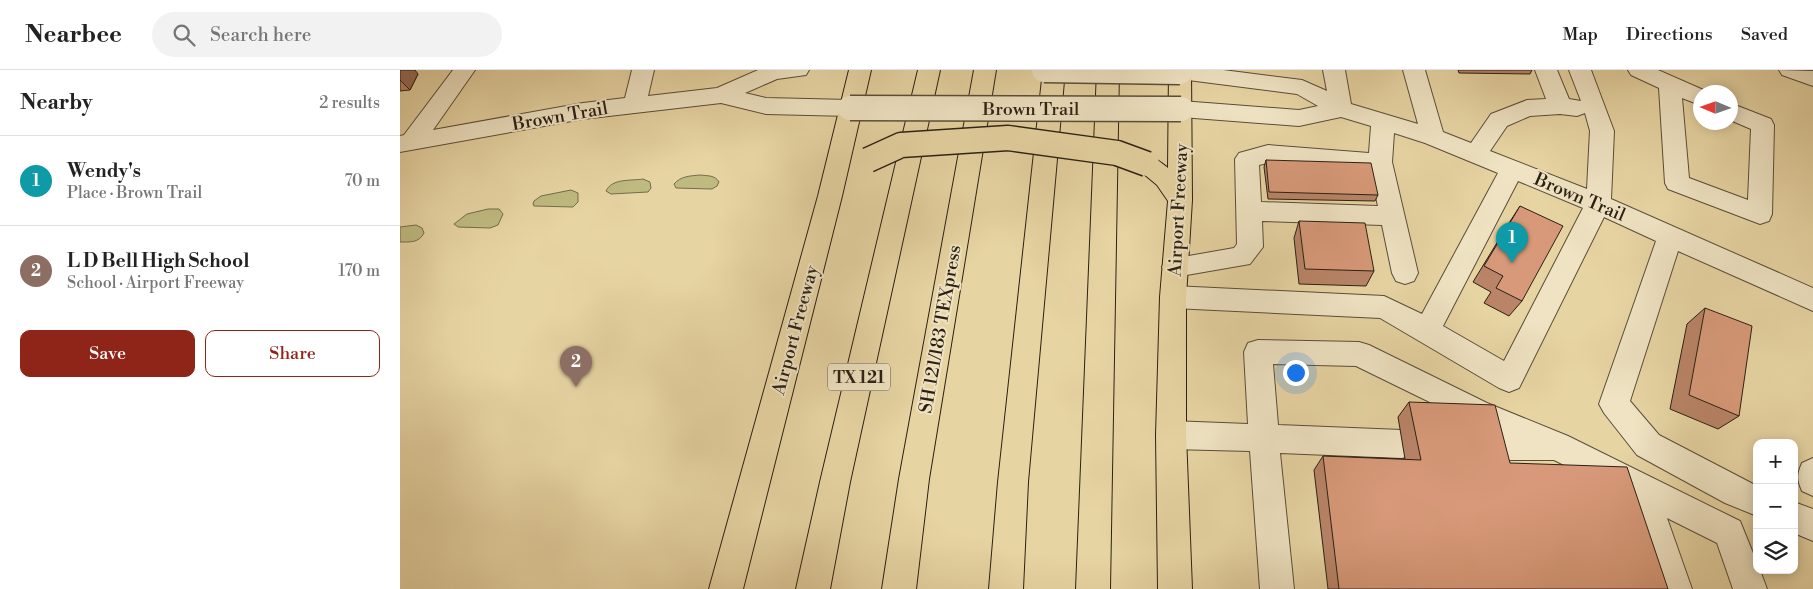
<!DOCTYPE html>
<meta charset="utf-8">
<style>
body{margin:0;font-family:"Libre Bodoni",serif;background:#f2f2f2;color:#222}
.controls{position:absolute;right:15px;bottom:15px;display:grid;overflow:hidden;border-radius:10px;box-shadow:0 2px 12px #0003}
.controls button{width:45px;height:45px;display:grid;place-items:center;padding:0;border:0;border-bottom:1px solid #e0e0e0;background:#fff;color:#222;font:25px sans-serif}
.compass{position:absolute;left:1293px;top:15px;width:45px;height:45px;border-radius:50%;background:#fff;box-shadow:0 2px 12px #0003;rotate:272deg}
.you{position:absolute;left:895px;top:302px;width:18px;height:18px;margin:-12px;border:4px solid #fff;border-radius:50%;background:#1a73e8;box-shadow:0 0 0 8px #1a73e833}
.badge{display:grid;place-items:center;width:32px;height:32px;border-radius:50%;background:#8f2418;color:#fff;font-size:16px;font-weight:700}
.pin{position:absolute;translate:-50% -41px;filter:drop-shadow(0 1px 2px #0008)}
.pin::after{content:'';position:absolute;top:26px;width:18px;height:15px;background:inherit;clip-path:polygon(0 0,100% 0,50% 100%)}
.list{margin:0;padding:0;list-style:none}
h2{display:flex;justify-content:space-between;align-items:center;height:65px;margin:0;padding:0 20px;font-size:21px}
h2 small{font-size:16px;font-weight:400;color:#767676}
.list li{display:grid;grid-template-columns:32px 1fr auto;gap:15px;align-items:center;box-sizing:border-box;height:90px;padding:0 20px;border-top:1px solid #e0e0e0}
.list b{display:block;font-size:19px;white-space:nowrap}
.list p{margin:0;font-size:16px;white-space:nowrap;color:#767676}
.list em{font-size:16px;font-style:normal;color:#767676}
.actions{display:flex;gap:10px;padding:15px 20px}
.actions a{flex:1;padding:11px 0;border:1px solid #8f2418;border-radius:10px;text-align:center;font-size:18px;color:#8f2418}
.actions .main{background:#8f2418;color:#fff}
.icon{flex:none;width:28px;height:28px;fill:none;stroke:currentColor;stroke-width:2;stroke-linecap:round;stroke-linejoin:round}
.map{position:relative;flex:none;width:1413px;height:519px;overflow:hidden}
header{display:flex;align-items:center;gap:30px;box-sizing:border-box;height:70px;padding:0 25px;background:#fff;border-bottom:1px solid #e0e0e0}
header strong{font-size:24px}
nav{display:flex;gap:28px;margin-inline-start:auto;font-size:18px}
.search{width:350px;height:45px;background:#f2f2f2;display:flex;align-items:center;gap:12px;box-sizing:border-box;padding:0 18px;border-radius:28px;color:#767676;font-size:19px}
main{display:flex}
aside{flex:1;background:#fff}
.map>svg:first-child{display:block}
.green{fill:#beba80;stroke:#746d4a}
.lines{fill:none;stroke-linecap:round;stroke-linejoin:round}
.minor-casing{stroke:#5a4d38;stroke-width:2}
.major-casing{stroke:#2b2014;stroke-width:2}
.highway-casing{stroke:#2b2014;stroke-width:2}
.minor{fill:#efe3c3;fill-rule:evenodd}
.major{fill:#e7d4a3;fill-rule:evenodd}
.highway{fill:#e7d4a3;fill-rule:evenodd}
.minor-bridge-casing{stroke:#5a4d38;stroke-width:27;stroke-linecap:butt}
.major-bridge-casing{stroke:#2b2014;stroke-width:27;stroke-linecap:butt}
.minor-bridge{stroke:#efe3c3;stroke-width:24}
.major-bridge{stroke:#e7d4a3;stroke-width:24}
.wall{fill:#b98468;stroke:#2b2014}
.shaded-wall{fill:#966b55;stroke:#2b2014}
.building{fill:#d79979;stroke:#2b2014}
.labels{text-anchor:middle;stroke-width:4;stroke-linejoin:round;paint-order:stroke}
.shield{fill:#efe3c3;stroke:#665a48;stroke-width:1}
.shield-label{font-size:16px;font-weight:bold;fill:#2b2014}
.street-label{font-size:18px;fill:#2b2014;stroke:#efe3c3}
</style>
<header>
<strong>Nearbee</strong>
<div class="search"><svg class="icon" aria-label="search" viewBox="0 0 24 24"><circle cx="10" cy="10" r="6"/><path d="M15 15l6 6"/></svg>Search here</div>
<nav><a>Map</a><a>Directions</a><a>Saved</a></nav>
</header>
<main>
<aside>
<h2>Nearby<small>2 results</small></h2>
<ul class="list">
<li><span class="badge" style="background:#0f9aa8">1</span><div><b>Wendy's</b><p>Place · Brown Trail</p></div><em>70 m</em></li>
<li><span class="badge" style="background:#8d6e63">2</span><div><b>L D Bell High School</b><p>School · Airport Freeway</p></div><em>170 m</em></li>
</ul>
<div class="actions"><a class="main">Save</a><a>Share</a></div>
</aside>
<div class="map">
<svg width="1413" height="519" viewBox="0 0 1413 519">
<rect width="100%" height="100%" fill="#e7d4a3"/>
<filter id="stains"><feTurbulence type="fractalNoise" baseFrequency=".004" numOctaves="4"/><feColorMatrix values="0 0 0 0 .2 0 0 0 0 .09 0 0 0 0 .02 0 0 0 .5 -.17"/></filter>
<radialGradient id="worn" r=".72"><stop offset=".6" stop-color="#630" stop-opacity="0"/><stop offset="1" stop-color="#630" stop-opacity=".3"/></radialGradient>
<g class="green">
<path d="M300,105C308,106 315,105 319,112L317,116L312,119L276,118L274,114C281,106 290,106 300,105Z"/>
<path d="M243,109L250,112L251,118L248,122L211,124L206,121C212,108 231,111 243,109Z"/>
<path d="M171,120L178,123V132L173,137L134,136L133,134L134,131L141,126Z"/>
<path d="M88,139H99L103,144L98,155L90,158L58,157L54,154L67,144Z"/>
<path d="M16,155L22,158L24,163C19,173 10,172 0,172V157Z"/>
</g>
<g class="lines">
<g class="minor-casing">
<g id="minor">
<path d="M53,0H75L33,60L183,33L225,28L232,0H254L248,26L317,18L358,0H409L406,5L377,9L345,23L366,28L450,30L458,32L461,38L458,44L450,46L366,44L321,33L183,49L0,82V66L4,65Z"/>
<path d="M770,0H823L902,10L927,21L923,0H945L951,34L1018,54L1003,0H1025L1043,62L1071,73L1091,44L1127,30L1146,29L1135,0H1157L1169,29L1181,31L1169,0H1191L1214,61L1211,129L1413,218V241L1278,181L1230,331L1259,365L1357,416V446L1325,433L1237,385L1204,343L1199,334L1256,171L1204,147L1119,318L1109,322L1099,318L980,248L773,238L764,235L760,227L764,219L773,216L984,226L1022,244L1098,103L1025,73L994,63L992,92L1018,203L1014,211L1005,214L996,211L992,203L982,155L862,151L863,177L850,194L775,207L766,204L762,197L766,190L834,178L837,174L835,89L839,83L868,75L969,83L971,56L941,47L899,56L781,47L773,45L770,39L773,33L781,31L899,40L918,36L897,24L780,9L772,7L769,2ZM1185,43L1190,61L1187,119L1090,81L1107,56L1130,46L1160,44L1177,46ZM868,93L970,100L978,136L861,132L859,95ZM1118,111L1183,138L1104,291L1043,256Z"/>
<path d="M1228,0H1258L1308,22H1300V35L1282,28L1289,108L1348,130L1351,59L1330,50V33L1371,49L1374,55L1372,144L1369,151L1360,154L1268,119L1265,113L1259,18L1231,5Z"/>
<path d="M1379,0L1413,1V16L1382,5Z"/>
<path d="M858,270L959,272L969,275L1087,333L1168,366L1340,451L1357,493V500H1360L1367,519H1333L1317,473L1267,448L1292,519H1258L1229,427L1154,390H1086L1075,386L1071,376L1075,366L1091,362L956,296L873,294L878,355L1002,360L1013,364L1017,374L1013,384L1002,388L880,383L894,519H860L850,381L771,379L760,375L756,365L760,355L771,351L848,354L844,282L848,273Z"/>
<path d="M1413,388V426L1402,421C1397,410 1397,404 1402,393Z"/>
<path d="M1394,432L1413,439V471L1394,463Z"/>
</g>
</g>
<g class="major-casing">
<g id="major">
<path d="M449,0H471L442,126L343,519H309L418,126Z"/>
<path d="M769,0H791L792,130L786,227V365L792,519H758L756,365L760,227L768,131L757,115L739,100L735,94L739,88C752,84 758,90 768,98Z"/>
</g>
</g>
<g class="highway-casing">
<g id="highway">
<path d="M518,0H540L450,412L430,519H396L420,412Z"/>
<path d="M574,0H596L529,409L516,519H482L499,409Z"/>
<path d="M643,0H665L628,412L623,519H589L598,412Z"/>
<path d="M697,0H719L710,519H676Z"/>
</g>
</g>
<use href="#minor" class="minor"/>
<use href="#major" class="major"/>
<use href="#highway" class="highway"/>
<g class="minor-bridge-casing">
<g id="minor-bridge">
<path d="M644,0L780,2"/>
<path d="M450,38L781,39"/>
</g>
</g>
<g class="major-bridge-casing">
<path id="major-bridge" d="M468,90L501,75L608,68L717,83L747,94"/>
</g>
<use href="#minor-bridge" class="minor-bridge"/>
<use href="#major-bridge" class="major-bridge"/>
</g>
<g class="wall">
<path d="M0,0L18,4L10,20L0,21Z"/>
<path d="M1058,0H1132L1130,4L1059,3Z"/>
<path d="M866,90L978,125L975,131L868,129L864,97Z"/>
<path d="M1120,136L1122,231L1109,246L1084,233L1091,222L1073,212L1109,153Z"/>
<path d="M899,151L974,201L966,216L899,214L894,168Z"/>
<path d="M1305,238L1339,346L1318,359L1270,339L1287,254Z"/>
<path d="M1009,332L1110,393L1268,519H928L914,400L923,386L1005,389L998,347Z"/>
</g>
<path class="shaded-wall" d="M0,0H15L18,4L10,20L0,10Z"/>
<g class="building">
<path d="M866,90L971,93L978,125L869,122Z"/>
<path d="M1120,136L1163,156L1122,231L1096,218L1103,206L1084,196Z"/>
<path d="M899,151L965,153L974,201L905,199Z"/>
<path d="M1305,238L1352,256L1339,346L1289,325Z"/>
<path d="M1009,332L1095,335L1110,393L1227,397L1268,519H939L923,386L1021,390Z"/>
</g>
<g class="labels">
<rect class="shield" x="428" y="293.5" width="62" height="27" rx="4"/>
<g class="shield-label">
<text x="459" y="313">TX 121</text>
</g>
<g class="street-label">
<text x="631" y="45">Brown Trail</text>
<text transform="translate(160 46) rotate(-10)" y="6">Brown Trail</text>
<text transform="translate(1180 127) rotate(23)" y="6">Brown Trail</text>
<text transform="translate(778 140) rotate(-87)" y="6">Airport Freeway</text>
<text transform="translate(540 259) rotate(-80)" y="6">SH 121/183 TEXpress</text>
<text transform="translate(395 260) rotate(-75)" y="6">Airport Freeway</text>
</g>
</g>
<rect width="100%" height="100%" filter="url(#stains)"/>
<rect width="100%" height="100%" fill="url(#worn)"/>
</svg>
<div class="controls">
<button>+</button>
<button>−</button>
<button><svg class="icon" aria-label="layers" viewBox="0 0 24 24"><path d="M12 4l9 5-9 5-9-5zM3 14l9 5 9-5"/></svg></button>
</div>
<svg class="compass" viewBox="-18 -18 36 36"><path d="M0-13l5 13h-10z" fill="#e53935"/><path d="M0 13l5-13h-10z" fill="#767676"/></svg>
<div class="you"></div>
<div class="pin badge" style="left:1112px;top:193px;background:#0f9aa8">1</div>
<div class="pin badge" style="left:176px;top:317px;background:#8d6e63">2</div>
</div>
</main>
